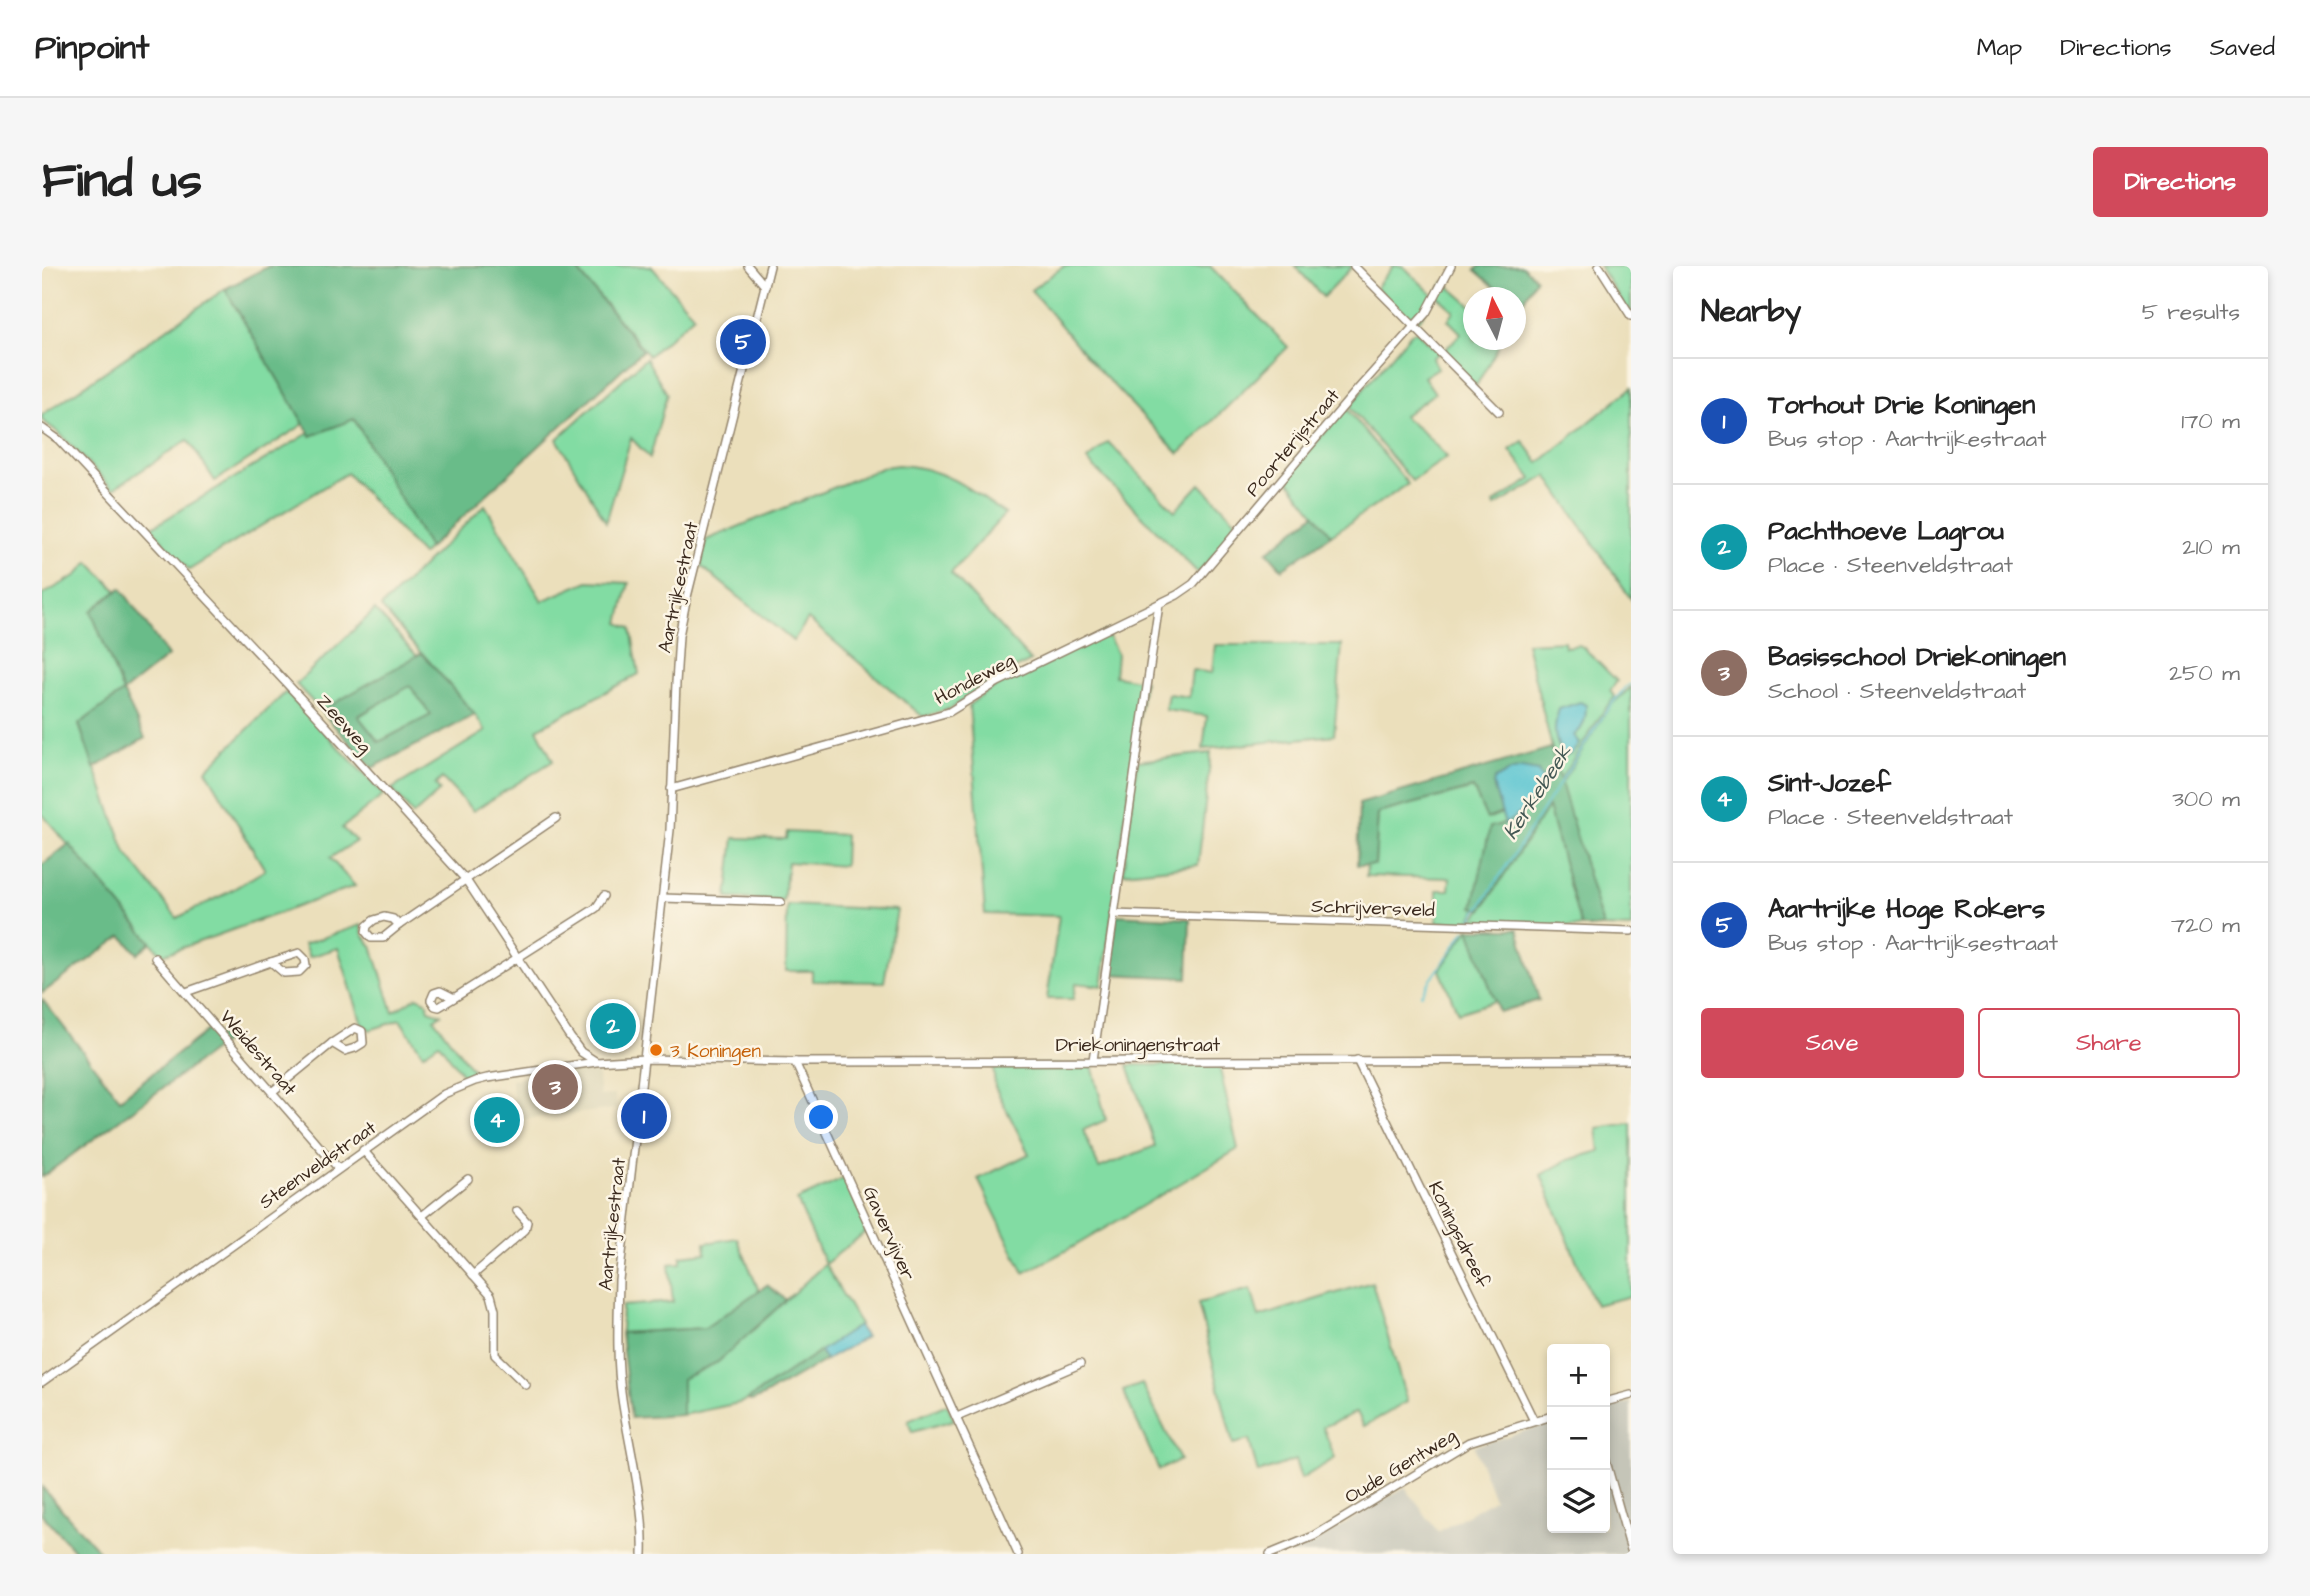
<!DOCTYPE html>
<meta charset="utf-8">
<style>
body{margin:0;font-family:"Architects Daughter",sans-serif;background:#f6f6f6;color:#222}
.controls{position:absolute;right:21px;bottom:21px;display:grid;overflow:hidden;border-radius:7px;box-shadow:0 4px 10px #0003}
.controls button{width:63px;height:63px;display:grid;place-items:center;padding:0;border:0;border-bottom:2px solid #e0e0e0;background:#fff;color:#222;font:35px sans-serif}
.compass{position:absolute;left:1421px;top:21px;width:63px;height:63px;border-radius:50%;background:#fff;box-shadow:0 4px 10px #0003;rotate:354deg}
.you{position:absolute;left:780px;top:852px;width:24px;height:24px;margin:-18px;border:5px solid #fff;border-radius:50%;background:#1a73e8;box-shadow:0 0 0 10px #1a73e833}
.badge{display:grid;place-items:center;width:46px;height:46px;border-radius:50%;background:#d1495b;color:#fff;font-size:23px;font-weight:700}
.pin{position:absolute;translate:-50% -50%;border:4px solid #fff;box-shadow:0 2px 7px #0006}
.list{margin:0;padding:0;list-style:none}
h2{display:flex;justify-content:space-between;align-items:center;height:91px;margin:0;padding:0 28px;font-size:30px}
h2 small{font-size:23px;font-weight:400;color:#767676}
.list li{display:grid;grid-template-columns:46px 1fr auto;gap:21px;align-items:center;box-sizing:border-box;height:126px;padding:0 28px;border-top:2px solid #e0e0e0}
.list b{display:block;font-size:26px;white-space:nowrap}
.list p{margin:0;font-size:23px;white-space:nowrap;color:#767676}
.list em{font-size:23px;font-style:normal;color:#767676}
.actions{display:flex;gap:14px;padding:21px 28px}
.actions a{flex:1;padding:16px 0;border:2px solid #d1495b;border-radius:7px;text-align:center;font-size:24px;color:#d1495b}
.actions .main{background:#d1495b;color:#fff}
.icon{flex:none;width:38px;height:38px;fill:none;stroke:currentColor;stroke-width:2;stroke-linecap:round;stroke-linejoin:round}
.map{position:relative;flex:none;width:1589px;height:1288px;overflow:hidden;border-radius:7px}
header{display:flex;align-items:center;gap:42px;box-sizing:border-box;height:98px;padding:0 35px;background:#fff;border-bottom:2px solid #e0e0e0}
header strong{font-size:33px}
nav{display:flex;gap:38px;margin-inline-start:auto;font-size:24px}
.intro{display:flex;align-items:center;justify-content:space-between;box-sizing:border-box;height:168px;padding:0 42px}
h1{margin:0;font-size:49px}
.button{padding:18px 32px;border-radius:7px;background:#d1495b;color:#fff;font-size:24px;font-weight:700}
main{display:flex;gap:42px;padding:0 42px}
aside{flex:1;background:#fff;border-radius:7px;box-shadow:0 4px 10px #0003}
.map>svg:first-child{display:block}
.built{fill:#d8d1b1}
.industrial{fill:#c5c5b8}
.green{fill:#82dca3;stroke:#5e8360;stroke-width:2}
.forest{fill:#69bc89;stroke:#527354;stroke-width:2;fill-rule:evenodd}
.water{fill:#58c4d1;stroke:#4a7778;stroke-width:2}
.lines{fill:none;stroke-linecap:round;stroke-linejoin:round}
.stream{stroke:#58c4d1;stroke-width:2}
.minor-casing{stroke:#93846c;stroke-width:10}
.minor{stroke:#fff;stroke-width:7}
.food-dot{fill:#e8710a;stroke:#fcf5e5;stroke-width:2.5}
.labels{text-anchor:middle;stroke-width:5;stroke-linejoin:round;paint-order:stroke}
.street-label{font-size:19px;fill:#3b2a1e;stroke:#fcf5e5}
.food-label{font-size:19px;fill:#c56008;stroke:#fcf5e5;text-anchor:start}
.water-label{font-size:21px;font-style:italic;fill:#445854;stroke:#fcf5e5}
</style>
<header>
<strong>Pinpoint</strong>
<nav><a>Map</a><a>Directions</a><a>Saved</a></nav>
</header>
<div class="intro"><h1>Find us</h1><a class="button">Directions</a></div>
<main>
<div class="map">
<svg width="1589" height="1288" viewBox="0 0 1589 1288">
<rect width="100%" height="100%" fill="#fcf5e5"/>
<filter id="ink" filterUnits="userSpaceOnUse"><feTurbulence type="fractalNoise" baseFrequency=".0143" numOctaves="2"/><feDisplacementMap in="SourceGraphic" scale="14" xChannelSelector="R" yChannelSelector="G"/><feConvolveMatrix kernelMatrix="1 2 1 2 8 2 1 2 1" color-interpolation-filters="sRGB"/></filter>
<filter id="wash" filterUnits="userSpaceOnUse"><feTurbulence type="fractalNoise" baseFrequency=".00686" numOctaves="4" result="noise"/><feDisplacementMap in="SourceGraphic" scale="28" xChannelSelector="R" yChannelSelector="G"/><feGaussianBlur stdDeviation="1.57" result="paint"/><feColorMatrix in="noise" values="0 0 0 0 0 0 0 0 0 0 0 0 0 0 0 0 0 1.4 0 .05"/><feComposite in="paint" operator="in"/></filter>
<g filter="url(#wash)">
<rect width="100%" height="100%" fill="#ebdfbb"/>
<path class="built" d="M555,802L558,830L573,829L575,843L474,854L469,813Z"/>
<path class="industrial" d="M1589,1136V1288H1244L1268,1279L1363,1221L1396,1266L1452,1233L1432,1180L1510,1157V1262H1563V1143Z"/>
<g class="green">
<path d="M543,0H609L652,50L607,90L536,5Z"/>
<path d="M1022,0H1168L1246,81L1137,188L1052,99L989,24Z"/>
<path d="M1253,0H1311L1281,31Z"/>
<path d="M1351,0H1361L1393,31L1373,60L1334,22Z"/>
<path d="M1557,0H1589V50Z"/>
<path d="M1402,16L1431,41L1432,74H1460L1434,120L1402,88V85L1419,67L1406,54L1412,45L1394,29Z"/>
<path d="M183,23L262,158L173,215L146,174L71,223L17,167L0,154V149Z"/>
<path d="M1372,66H1375L1397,87L1390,92L1396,102L1382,111L1393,127L1361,150L1384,169L1405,191L1370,215L1309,143V138L1369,67Z"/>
<path d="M604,92L625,128L608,192L589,172L564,256L515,173Z"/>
<path d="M1589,122V333L1505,210L1453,240L1452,237L1490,213L1468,184L1481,175L1497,197Z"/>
<path d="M1304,142L1366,218L1289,269L1244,211Z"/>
<path d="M312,153L387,282L380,289L305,207L147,304L109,262L267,167L269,170Z"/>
<path d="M1066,176L1133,245L1158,218L1198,259L1156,307L1045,194Z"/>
<path d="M856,199C899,200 930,224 963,248L909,307L989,395L950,414L910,442L881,451L766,353L751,375L659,300L664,274L842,201Z"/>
<path d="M443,239L500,335L546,315L587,317L577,357L589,362L597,408L495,463L511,495L431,545L400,512L393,519L398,525L371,549L350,523L444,465L433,449L339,341Z"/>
<path d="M47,296L75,325L49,345L81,426L37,459L84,587L135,652L183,628L223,604L164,504L244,426L342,529L300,562L314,575L288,592L313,620L120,689L0,548V329L35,309Z"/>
<path d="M333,344L375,390L279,445L254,418Z"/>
<path d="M1064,365L1075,388L1073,410L1102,415L1060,720L1034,717L1031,733H1005L1017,650L943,648L927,439L947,424Z"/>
<path d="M1522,375L1523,381L1537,379L1542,382L1575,415L1568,425L1573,431L1563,443L1518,514L1484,377Z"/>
<path d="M1173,379H1300L1292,469L1161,483L1165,450L1123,444L1126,428L1147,431L1150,404L1170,407Z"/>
<path d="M368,419L390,449L337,476L316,451Z"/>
<path d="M1589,421V662L1561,661L1519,518L1568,440Z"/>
<path d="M1169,487L1156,599L1081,607L1095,495Z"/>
<path d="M1432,522L1445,552L1460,547L1463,558L1432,641L1436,642L1426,657L1395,656V624H1407L1408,612L1324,610L1325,599H1333L1336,547Z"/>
<path d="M1506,540L1539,661L1430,657L1440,643Z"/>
<path d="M745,566L803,569L802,600L746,596L741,635L685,632L692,572L744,573Z"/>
<path d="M745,639L855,644L842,716L770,715V705H744Z"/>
<path d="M319,659L321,669L330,680L351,746L375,731L384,735L387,744L399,748L392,753L432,806L423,812L397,777L381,788L358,754L328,764L320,758L296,682L267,691L262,678Z"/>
<path d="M1427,663L1453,735L1416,747L1398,704Z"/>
<path d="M951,798L1050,799L1064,854L1041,864L1057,902L1113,880L1086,799H1177L1196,883L1033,980L982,1007L936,913L987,888L953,821Z"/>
<path d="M1589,857V1030L1553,1039L1499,909L1526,894L1558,885L1555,862Z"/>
<path d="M803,912L826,964L783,998L818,1059L705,1134L697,1137L640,1149L639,1113L676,1096L783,998L755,934Z"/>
<path d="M695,972L717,1025L663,1062L579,1067L580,1040L631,1036L627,998L639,997V990L664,987L663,977Z"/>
<path d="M1330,1016L1365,1136L1322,1160L1315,1146L1281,1161L1293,1192L1259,1213L1253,1194L1216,1207L1207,1174L1191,1178L1156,1037L1209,1023L1217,1051Z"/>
<path d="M1100,1118L1138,1194L1117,1204L1081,1125Z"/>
<path d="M905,1138L912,1154L870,1166L866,1155Z"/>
</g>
<g class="forest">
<path d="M227,0H543L536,5L601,84L387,282L312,153L269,170L183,23Z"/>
<path d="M1438,0H1480L1494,12L1477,43L1474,39V32L1464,31L1433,4Z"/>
<path d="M1273,248L1289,269L1240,303L1225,286Z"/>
<path d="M79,322L126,390L81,426L103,472L52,502L37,458L81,426L49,345Z"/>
<path d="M380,387L433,449L330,502L279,445ZM368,420L389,449L337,476L316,450Z"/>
<path d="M1509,482L1561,661H1539L1506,541L1440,643L1431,641L1448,561C1485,553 1485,537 1496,505C1476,502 1467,506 1451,518L1460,547L1445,553L1431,522L1336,547L1333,599H1315L1317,538Z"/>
<path d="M27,578L109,676L96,688L80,670L0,727V599Z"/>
<path d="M1075,649L1148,653L1146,712L1067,708Z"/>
<path d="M1427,663H1476L1497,734L1457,746Z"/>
<path d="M0,733L78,833L168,762L183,776L0,911Z"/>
<path d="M725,1019L744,1034L676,1096L640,1113V1149L589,1152L579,1067L663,1062Z"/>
<path d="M778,1085L784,1094L719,1131L709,1135L705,1134Z"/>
<path d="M0,1221L59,1288H35L0,1248Z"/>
</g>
<g class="water">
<path d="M1538,436L1544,439C1544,451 1543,462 1532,469L1537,478L1530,487L1522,490C1511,474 1511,462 1517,443Z"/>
<path d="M1480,502L1496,505L1501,515L1483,544L1463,558L1451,518L1453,513L1468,505Z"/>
<path d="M816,1060L824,1071L784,1094L778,1085Z"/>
</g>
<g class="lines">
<g class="stream">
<path d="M1430,653L1567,441L1584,421L1589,418"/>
<path d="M1379,728L1423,665"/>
</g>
</g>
</g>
<g filter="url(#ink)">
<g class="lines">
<g class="minor-casing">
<g id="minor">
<path d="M706,0L723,20"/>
<path d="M1312,0L1457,146"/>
<path d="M1557,0L1589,50"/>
<path d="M0,162L17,174L276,451L424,614L528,771L539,786L553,795"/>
<path d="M629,523L907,446L956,416L1135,329L1151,318L1315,124L1384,47L1409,0"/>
<path d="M621,632L739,636"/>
<path d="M1071,648L1589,665"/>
<path d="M342,651L351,653L357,659L341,672H329L324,666L325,660L332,654Z"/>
<path d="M357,659L514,552"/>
<path d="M257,687L263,693L264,699L257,706L242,707L229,696Z"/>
<path d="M113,692L296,902"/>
<path d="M144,726L229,696"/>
<path d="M412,732L397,741L393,740L389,734L392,727L398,725L412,732L554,642L562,630"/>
<path d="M313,762L320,765L321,777L313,782L303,785L290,777Z"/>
<path d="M1051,794L1117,338"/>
<path d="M1315,794L1492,1155"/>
<path d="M753,796L976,1288"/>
<path d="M231,825L290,777"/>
<path d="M321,884L449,1029L453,1044V1089L484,1119"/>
<path d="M380,950L426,913"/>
<path d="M431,1009L483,964L485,956L475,945"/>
<path d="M0,1116L402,828L433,815L445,812L554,796L603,793L753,796L1589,794"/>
<path d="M1563,1136L1589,1129"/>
<path d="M915,1151L1038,1098"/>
<path d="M1563,1192L1589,1284"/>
<path d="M601,1288C603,1240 587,1181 580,1133C574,1094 576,1053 577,1014L628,564L634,417L637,370L644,335L728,0"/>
<path d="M1228,1288L1272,1270L1427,1176L1510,1150"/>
</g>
</g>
<use href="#minor" class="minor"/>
</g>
</g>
<circle class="food-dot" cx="614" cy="784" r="7"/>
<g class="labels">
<g class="street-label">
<text transform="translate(1250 176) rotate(-50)" y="7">Poorterijstraat</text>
<text transform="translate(635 321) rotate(-78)" y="7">Aartrijkestraat</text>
<text transform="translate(932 412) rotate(-28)" y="7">Hondeweg</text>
<text transform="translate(303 457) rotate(48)" y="7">Zeeweg</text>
<text transform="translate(1331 641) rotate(2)" y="7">Schrijversveld</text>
<text x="1096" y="785">Driekoningenstraat</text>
<text transform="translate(217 786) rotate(49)" y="7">Weidestraat</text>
<text transform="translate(275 898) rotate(-35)" y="7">Steenveldstraat</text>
<text transform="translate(569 958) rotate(-84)" y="7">Aartrijkestraat</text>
<text transform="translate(848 967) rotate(66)" y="7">Gavervijver</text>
<text transform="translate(1418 968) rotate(64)" y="7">Koningsdreef</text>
<text transform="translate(1358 1199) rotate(-31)" y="7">Oude Gentweg</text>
</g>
<g class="food-label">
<text x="628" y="791">3 Koningen</text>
</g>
<g class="water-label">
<text transform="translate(1495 526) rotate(-57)" y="7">Kerkebeek</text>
</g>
</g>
</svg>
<div class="controls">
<button>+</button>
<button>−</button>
<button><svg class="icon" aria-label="layers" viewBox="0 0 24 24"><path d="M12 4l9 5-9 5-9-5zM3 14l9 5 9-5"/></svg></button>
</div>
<svg class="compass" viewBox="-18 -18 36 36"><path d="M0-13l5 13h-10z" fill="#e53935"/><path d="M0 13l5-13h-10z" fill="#767676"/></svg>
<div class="you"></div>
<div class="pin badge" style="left:602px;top:850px;background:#1a4fb4">1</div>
<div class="pin badge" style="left:571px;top:760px;background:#0f9aa8">2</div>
<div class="pin badge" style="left:513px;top:821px;background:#8d6e63">3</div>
<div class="pin badge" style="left:455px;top:854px;background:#0f9aa8">4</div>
<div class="pin badge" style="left:701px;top:76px;background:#1a4fb4">5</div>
</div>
<aside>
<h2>Nearby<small>5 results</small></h2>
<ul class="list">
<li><span class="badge" style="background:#1a4fb4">1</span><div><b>Torhout Drie Koningen</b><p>Bus stop · Aartrijkestraat</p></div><em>170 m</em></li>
<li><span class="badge" style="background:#0f9aa8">2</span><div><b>Pachthoeve Lagrou</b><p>Place · Steenveldstraat</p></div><em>210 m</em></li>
<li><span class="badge" style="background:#8d6e63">3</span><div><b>Basisschool Driekoningen</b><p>School · Steenveldstraat</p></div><em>250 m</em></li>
<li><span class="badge" style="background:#0f9aa8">4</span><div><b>Sint-Jozef</b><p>Place · Steenveldstraat</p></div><em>300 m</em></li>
<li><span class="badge" style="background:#1a4fb4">5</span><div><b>Aartrijke Hoge Rokers</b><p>Bus stop · Aartrijksestraat</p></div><em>720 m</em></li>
</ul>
<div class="actions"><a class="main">Save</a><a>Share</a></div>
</aside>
</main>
